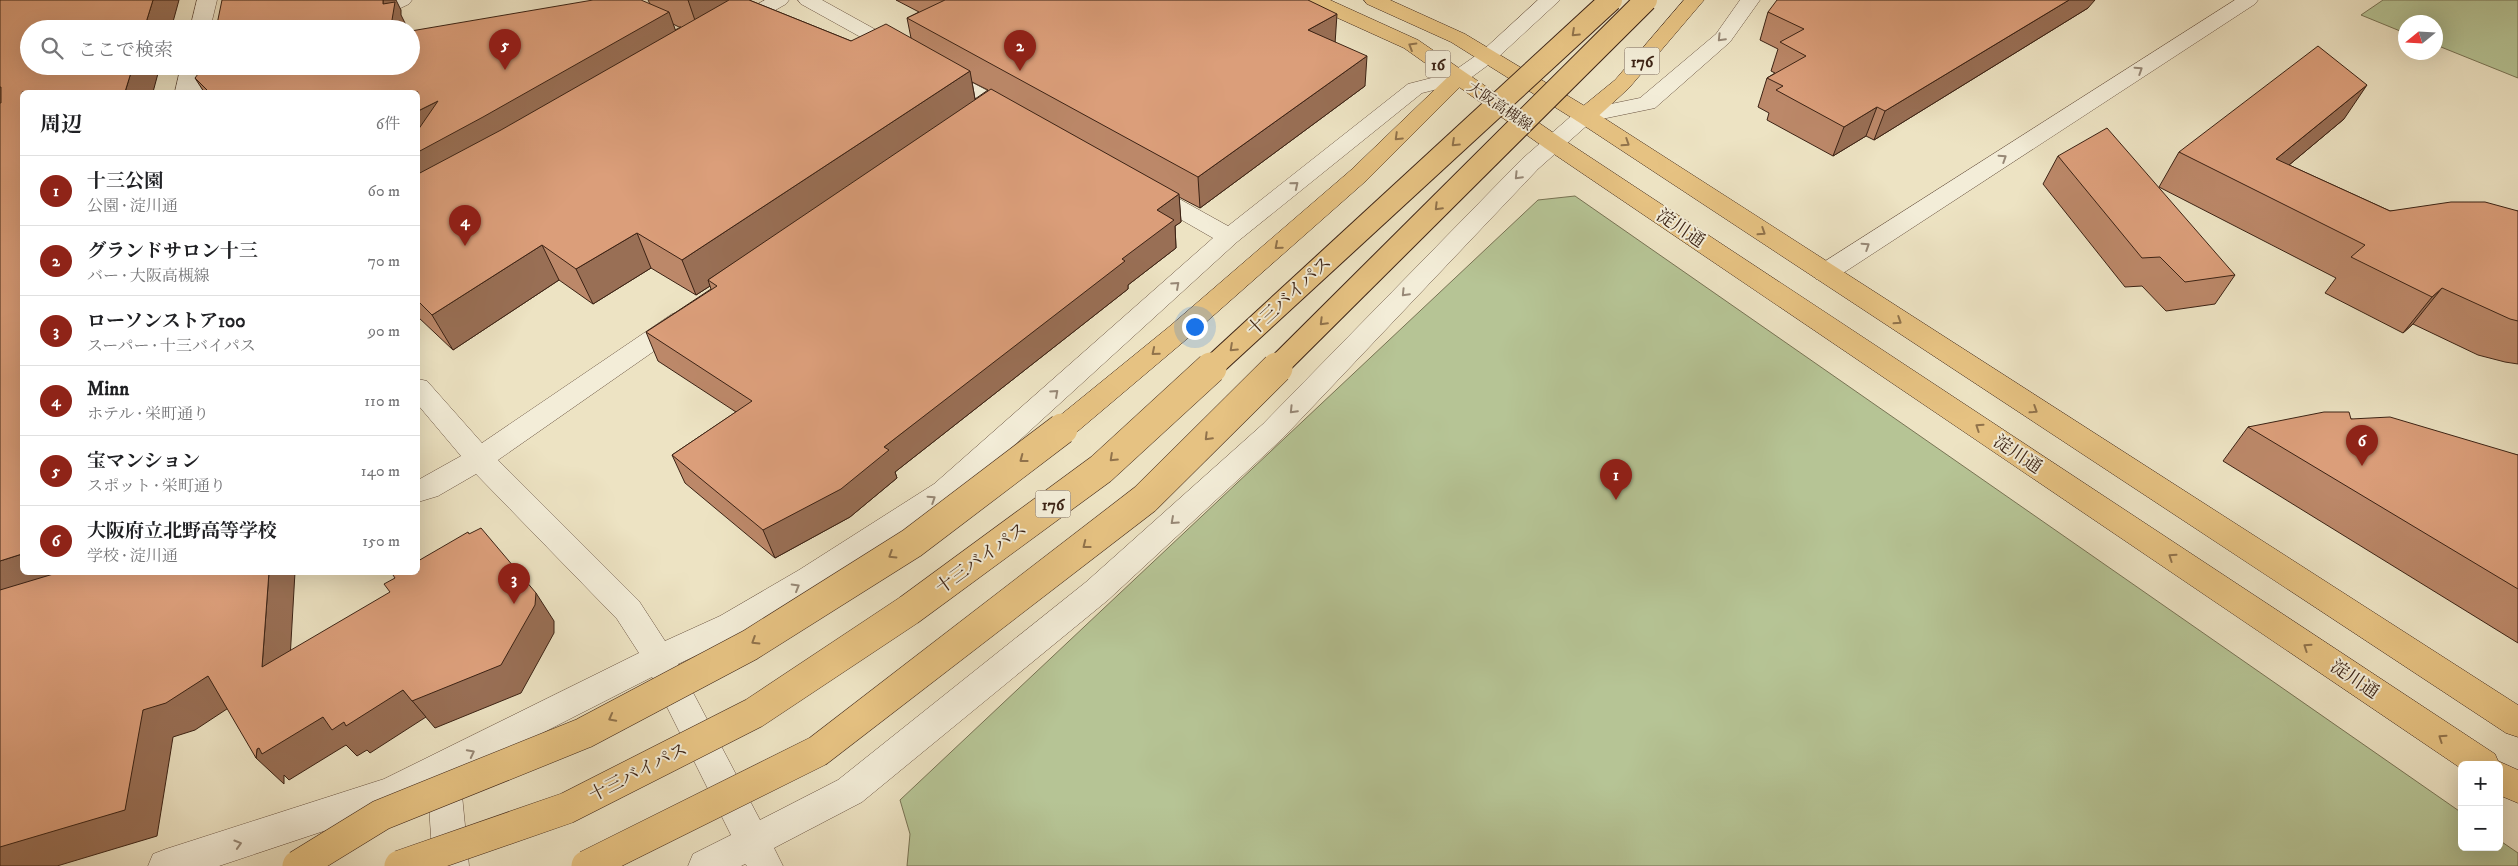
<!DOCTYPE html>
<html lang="ja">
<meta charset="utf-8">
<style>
body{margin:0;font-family:"IM FELL DW Pica","Noto Serif JP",serif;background:#f2f2f2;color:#202124}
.controls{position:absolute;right:15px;bottom:15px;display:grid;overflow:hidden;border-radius:8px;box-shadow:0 5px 20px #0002}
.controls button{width:45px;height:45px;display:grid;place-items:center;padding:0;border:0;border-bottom:1px solid #e0e0e0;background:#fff;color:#202124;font:25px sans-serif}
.compass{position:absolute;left:2398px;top:15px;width:45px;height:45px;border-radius:50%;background:#fff;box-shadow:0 5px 20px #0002;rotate:252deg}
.you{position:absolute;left:1194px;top:326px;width:18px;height:18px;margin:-12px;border:4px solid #fff;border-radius:50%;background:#1a73e8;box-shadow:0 0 0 8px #1a73e833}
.badge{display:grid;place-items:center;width:32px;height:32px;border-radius:50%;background:#8f2418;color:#fff;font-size:16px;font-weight:700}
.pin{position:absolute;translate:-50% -41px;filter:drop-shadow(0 1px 2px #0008)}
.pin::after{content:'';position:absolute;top:26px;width:18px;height:15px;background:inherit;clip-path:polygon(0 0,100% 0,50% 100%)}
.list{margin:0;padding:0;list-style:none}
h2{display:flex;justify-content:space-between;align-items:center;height:65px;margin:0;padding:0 20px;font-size:21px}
h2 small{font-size:16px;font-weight:400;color:#757577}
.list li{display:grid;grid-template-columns:32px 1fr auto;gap:15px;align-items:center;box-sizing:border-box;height:70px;padding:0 20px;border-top:1px solid #e0e0e0}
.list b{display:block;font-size:19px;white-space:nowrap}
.list p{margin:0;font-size:16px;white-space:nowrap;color:#757577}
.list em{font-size:16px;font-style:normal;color:#757577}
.icon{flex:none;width:28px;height:28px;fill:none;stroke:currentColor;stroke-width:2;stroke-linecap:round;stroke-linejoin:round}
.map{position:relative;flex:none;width:2518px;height:866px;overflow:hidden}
.search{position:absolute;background:#fff;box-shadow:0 5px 20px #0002;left:20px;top:20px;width:400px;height:55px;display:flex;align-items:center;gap:12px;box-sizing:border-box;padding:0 18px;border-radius:28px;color:#757577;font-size:19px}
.panel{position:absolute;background:#fff;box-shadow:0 5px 20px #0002;left:20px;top:90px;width:400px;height:485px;border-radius:8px}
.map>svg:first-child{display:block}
.green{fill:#b6c495;stroke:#787354}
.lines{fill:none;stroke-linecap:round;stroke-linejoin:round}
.minor-casing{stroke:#685240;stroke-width:1}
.major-casing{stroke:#3b2214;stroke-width:1}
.highway-casing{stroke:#3b2214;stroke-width:1}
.minor{fill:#f3edd8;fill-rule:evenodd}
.major{fill:#e6c282;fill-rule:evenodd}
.highway{fill:#e6c282;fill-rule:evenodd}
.highway-bridge-far1-casing{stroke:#3b2214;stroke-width:24;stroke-linecap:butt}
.highway-bridge-casing{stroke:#3b2214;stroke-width:32;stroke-linecap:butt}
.highway-bridge-far1{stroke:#e6c282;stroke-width:22}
.highway-bridge{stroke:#e6c282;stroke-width:31}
.wall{fill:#bc8869;stroke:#3b2214;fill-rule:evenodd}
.shaded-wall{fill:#996f55;stroke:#3b2214}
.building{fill:#db9e7a;stroke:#3b2214}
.oneway{stroke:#90724b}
.oneway2{stroke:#978876}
.labels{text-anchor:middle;stroke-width:4;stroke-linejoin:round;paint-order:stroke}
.far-street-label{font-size:15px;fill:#3b2214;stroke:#f3edd8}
.shield{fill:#f3edd8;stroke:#725f4f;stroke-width:1}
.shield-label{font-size:16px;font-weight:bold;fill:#3b2214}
.street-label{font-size:18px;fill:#3b2214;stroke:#f3edd8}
</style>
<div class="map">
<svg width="2518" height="866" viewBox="0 0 2518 866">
<rect width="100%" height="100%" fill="#ede3c3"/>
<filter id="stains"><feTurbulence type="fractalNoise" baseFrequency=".004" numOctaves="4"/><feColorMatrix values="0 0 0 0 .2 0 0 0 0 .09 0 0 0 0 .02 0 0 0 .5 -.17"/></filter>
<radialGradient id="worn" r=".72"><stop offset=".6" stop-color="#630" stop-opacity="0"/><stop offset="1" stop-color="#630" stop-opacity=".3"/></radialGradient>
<g class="green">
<path d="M2383,0H2518V78L2436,45V22H2406L2405,33L2361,15Z"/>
<path d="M1575,196L2462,813V847H2499V840L2518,853V866H907L910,834L900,800L1538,200Z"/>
</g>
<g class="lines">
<g class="minor-casing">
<g id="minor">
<path d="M197,0H217L210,29H190Z"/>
<path d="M386,0H412L409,4L357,29H331L334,25Z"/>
<path d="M765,0H789L786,4L742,29H728L725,25L728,21Z"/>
<path d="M798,0H822L907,47L910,51L907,55L900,57L893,55L801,4Z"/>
<path d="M1538,0H1560L1495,60L1465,82L1422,93L1237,242L954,500L821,588L742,634L678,664L760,820L838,780L1086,582L1263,424L1522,159L1577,111L1640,98L1716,34L1740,0H1760L1730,42L1655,108L1592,121L1538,169L1283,438L1108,600L862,802L774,848L783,866H747L745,864L741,866H688L693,854L731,835L652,677L460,775L469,866H433L428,791L393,808L219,866H148L153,854L166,849L384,779L639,653L617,619L476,474L438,496L418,502V480L461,456L418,405V379L427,381L482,443L672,314L681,311L690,314L694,320L690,326L498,460L639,601L665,641L720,616L799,570L934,484L1213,238L1140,196L1136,191L1140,186L1148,184L1156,186L1228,226L1408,84L1451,73L1481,52Z"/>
<path d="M2235,0H2258L2255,4L1834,279L1825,281L1816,279L1813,273L1816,267Z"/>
<path d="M181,66H201L198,82L239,66H268L265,70L210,92H175Z"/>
<path d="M942,68L949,70L1021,109L1024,114L1021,119L1013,120L1005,119L935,78L932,74L935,70Z"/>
</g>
</g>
<g class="major-casing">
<g id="major">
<path d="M1304,0H1330L1418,40L1561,138L2495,754L2498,761L2518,770V803L2499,795V765H2462V769L1545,148L1404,48L1307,4Z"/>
<path d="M1364,0H1390L1465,34L1593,111L2518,705V737L2506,733L1577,121L1451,42L1367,4Z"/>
</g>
</g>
<g class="highway-casing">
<g id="highway">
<path d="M1684,0H1704L1629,88L1593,121L1585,122L1577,121L1574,116L1577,111L1615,80Z"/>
<path d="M1458,72L1465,74L1468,78L1465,82L1367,180L1188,338L1072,436L1062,439L1052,436L1048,429L1052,422L1170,326L1351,170L1451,74Z"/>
</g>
</g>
<use href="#minor" class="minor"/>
<use href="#major" class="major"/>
<use href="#highway" class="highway"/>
<g class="highway-bridge-far1-casing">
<g id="highway-bridge-far1">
<path d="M1210,369L1611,0"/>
<path d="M1275,369L1646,0"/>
</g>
</g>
<g class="highway-bridge-casing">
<g id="highway-bridge">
<path d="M298,866L381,815L584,733L750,645L912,543L1062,429"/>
<path d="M400,866L567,808L754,713L909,610L1101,469L1211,368"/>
<path d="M587,866L818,751L1145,499L1277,368"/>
</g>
</g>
<use href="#highway-bridge-far1" class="highway-bridge-far1"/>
<use href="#highway-bridge" class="highway-bridge"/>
</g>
<g class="wall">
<path d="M648,0H749L851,41L911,38L907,18L919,12L896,0H1308L1335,42L1365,86L1200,208L1179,197L1181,222L1175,226L1176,248L1128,285V289L895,472L897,478L850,517L775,558L685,483L672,455L736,412L658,361L646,332L711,289L710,286L696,295L651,268L593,304L559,280L453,350L418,317V92H204L195,78L650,4ZM673,24L679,27H681L675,30ZM972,82L988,90L975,99Z"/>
<path d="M2088,8L1874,140L1866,136L1833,156L1767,120L1769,113L1758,107L1767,78L1775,73L1771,71L1778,49L1760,40L1768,12Z"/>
<path d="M2344,119L2289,165L2390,211H2518V364L2505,362L2478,355L2413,324L2403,333L2325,293L2336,278L2159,187L2179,152Z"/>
<path d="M2058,156L2235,275L2215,304L2166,311L2142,286L2125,287L2043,184Z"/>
<path d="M2351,419L2518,455V643L2223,461L2248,427Z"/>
</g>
<g class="shaded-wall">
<path d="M153,0H179L171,29H144Z"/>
<path d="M383,0H396L401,10V15L408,29H392L383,4Z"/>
<path d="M688,0H732L700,35Z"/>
<path d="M2069,0H2095L2088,8L1874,140L1885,111Z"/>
<path d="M669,12L681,46L418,197V111L438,101Z"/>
<path d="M1337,14L1335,44L1308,30Z"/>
<path d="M1367,56L1365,86L1200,208L1198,177Z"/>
<path d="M133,66H160L153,92H125Z"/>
<path d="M970,71L976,105L708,280L710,286L696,295L682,260Z"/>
<path d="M2367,85L2344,119L2258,191L2276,159Z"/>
<path d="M0,87H1L22,115L0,120Z"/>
<path d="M1877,107L1866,136L1833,156L1844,127Z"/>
<path d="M1179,194L1181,222L1175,226L1176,248L1128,285V289L895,472L897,478L850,517L775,558L763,530L884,447L1122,259L1157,210Z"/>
<path d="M637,233L651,268L593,304L576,269Z"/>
<path d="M542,245L559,280L453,350L432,315Z"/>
<path d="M2442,288L2413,324L2403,333L2432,297Z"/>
<path d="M22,554V572H88L0,598V561Z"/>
<path d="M269,572H295L288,694L262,667Z"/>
<path d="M536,593L554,621V633L521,693L435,728L412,701Z"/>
<path d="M208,676L236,703L195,730L173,737L157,836L57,866H0V847L143,710Z"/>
<path d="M403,690L426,717L370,753L367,750L357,756L346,745L289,780L284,775V784L256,758L257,749L323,717L344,722Z"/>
</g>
<g class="building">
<path d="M0,0H153L144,29H29V66H133L125,92H22V554L0,561V103H1V87H0Z"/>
<path d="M222,0H383V4L395,2L392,20V29H216Z"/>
<path d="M593,0H641L669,12L483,117L418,152V130L438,101L418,111V92H209L195,78L204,66H411V31Z"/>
<path d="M729,0H749L851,41L886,24L970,71L682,260L637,233L576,269L542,245L432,315L418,301V174L501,130Z"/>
<path d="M945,0H1308L1337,14L1308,30L1367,56L1198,177L907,18Z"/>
<path d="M1777,0H2069L1885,111L1877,107L1844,127L1776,90L1783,86L1767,78L1806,56L1780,42L1804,29L1768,12Z"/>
<path d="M2318,46L2367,85L2276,159L2390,211L2451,202H2485L2518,211V321L2510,319L2442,288L2432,297L2351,257L2365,245L2179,152Z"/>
<path d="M991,89L1179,194L1157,210L1174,220L1122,259L1125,261L884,447L889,450L841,489L763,530L672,455L752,401L646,332L717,286L708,280Z"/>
<path d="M2107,128L2235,275L2185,282L2160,257L2142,258L2058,156Z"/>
<path d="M2324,412H2349L2351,419L2390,417L2518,455V589L2248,427Z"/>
<path d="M481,528L536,593L535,605L501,665L412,701L403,690L346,726L344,722L332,730L323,717L262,754L259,748L257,749L256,758L208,676L166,703L143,710L125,810L0,847V590L60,572H269L262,667L390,592L384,584L395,578L393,575L398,572H418V561L468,532L469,534Z"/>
</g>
<defs><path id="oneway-chevron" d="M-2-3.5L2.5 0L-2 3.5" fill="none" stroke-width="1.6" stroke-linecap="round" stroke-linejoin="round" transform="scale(1.25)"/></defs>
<g class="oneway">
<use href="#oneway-chevron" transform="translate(1575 33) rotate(137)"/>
<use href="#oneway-chevron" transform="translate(1412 46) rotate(-149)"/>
<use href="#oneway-chevron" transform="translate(1398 137) rotate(136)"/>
<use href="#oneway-chevron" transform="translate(1455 143) rotate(137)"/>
<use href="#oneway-chevron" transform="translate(1626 143) rotate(33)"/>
<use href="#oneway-chevron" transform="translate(1438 207) rotate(135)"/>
<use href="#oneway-chevron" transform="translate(1762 232) rotate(33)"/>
<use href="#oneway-chevron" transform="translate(1278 246) rotate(139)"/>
<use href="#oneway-chevron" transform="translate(1898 321) rotate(33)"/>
<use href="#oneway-chevron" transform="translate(1323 322) rotate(135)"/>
<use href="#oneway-chevron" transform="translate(1233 348) rotate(137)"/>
<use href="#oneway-chevron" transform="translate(1155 352) rotate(140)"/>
<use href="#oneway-chevron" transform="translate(2034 410) rotate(33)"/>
<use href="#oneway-chevron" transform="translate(1979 427) rotate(-146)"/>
<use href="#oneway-chevron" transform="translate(1208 437) rotate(135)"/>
<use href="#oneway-chevron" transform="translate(1113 458) rotate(137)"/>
<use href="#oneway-chevron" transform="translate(1023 459) rotate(143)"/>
<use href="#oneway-chevron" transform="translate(1086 545) rotate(142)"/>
<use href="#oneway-chevron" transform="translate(892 555) rotate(148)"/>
<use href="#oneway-chevron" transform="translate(2172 557) rotate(-146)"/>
<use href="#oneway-chevron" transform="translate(755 641) rotate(148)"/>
<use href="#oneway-chevron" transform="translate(2307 647) rotate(-146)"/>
<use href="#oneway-chevron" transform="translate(612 718) rotate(152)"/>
<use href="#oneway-chevron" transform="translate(2442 738) rotate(-146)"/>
</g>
<g class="oneway2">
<use href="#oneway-chevron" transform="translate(1721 38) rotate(134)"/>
<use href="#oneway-chevron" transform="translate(2139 70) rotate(-33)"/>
<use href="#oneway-chevron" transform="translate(2003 158) rotate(-33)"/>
<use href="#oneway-chevron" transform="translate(1518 176) rotate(134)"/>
<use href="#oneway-chevron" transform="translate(1295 185) rotate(-39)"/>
<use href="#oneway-chevron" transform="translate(1866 246) rotate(-33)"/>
<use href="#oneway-chevron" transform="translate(1176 285) rotate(-42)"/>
<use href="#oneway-chevron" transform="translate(1405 293) rotate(134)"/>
<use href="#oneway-chevron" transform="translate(1055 393) rotate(-42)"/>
<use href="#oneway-chevron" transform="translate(1293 410) rotate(134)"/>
<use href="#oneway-chevron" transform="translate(932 499) rotate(-33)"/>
<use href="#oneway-chevron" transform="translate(1174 521) rotate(138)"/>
<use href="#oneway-chevron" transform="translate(796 587) rotate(-30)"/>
<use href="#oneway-chevron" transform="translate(471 753) rotate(-27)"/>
<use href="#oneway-chevron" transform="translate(238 844) rotate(-17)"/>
</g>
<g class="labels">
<g class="far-street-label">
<text transform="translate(1500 106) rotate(34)" y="5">大阪高槻線</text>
</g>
<g class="shield">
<rect x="1624.5" y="47.5" width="35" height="27" rx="4"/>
<rect x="1425.5" y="50.5" width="25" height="27" rx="4"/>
<rect x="1035.5" y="490.5" width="35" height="27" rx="4"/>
</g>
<g class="shield-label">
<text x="1642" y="67">176</text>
<text x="1438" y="70">16</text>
<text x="1053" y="510">176</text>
</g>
<g class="street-label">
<text transform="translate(1681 228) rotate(34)" y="6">淀川通</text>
<text transform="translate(1289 296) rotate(-43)" y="6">十三バイパス</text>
<text transform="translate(2018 454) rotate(34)" y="6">淀川通</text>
<text transform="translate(981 558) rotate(-36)" y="6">十三バイパス</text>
<text transform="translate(2355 679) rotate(34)" y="6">淀川通</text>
<text transform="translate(638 772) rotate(-27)" y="6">十三バイパス</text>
</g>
</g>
<rect width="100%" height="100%" filter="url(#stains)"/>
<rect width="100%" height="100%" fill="url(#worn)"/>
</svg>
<div class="controls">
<button>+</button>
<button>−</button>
</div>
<svg class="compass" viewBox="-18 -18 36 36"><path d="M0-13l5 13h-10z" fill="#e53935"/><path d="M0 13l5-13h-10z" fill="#757577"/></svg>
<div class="you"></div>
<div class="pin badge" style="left:1616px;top:500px">1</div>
<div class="pin badge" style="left:1020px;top:71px">2</div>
<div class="pin badge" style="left:514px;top:604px">3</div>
<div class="pin badge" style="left:465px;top:246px">4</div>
<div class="pin badge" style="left:505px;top:70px">5</div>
<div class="pin badge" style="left:2362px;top:466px">6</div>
<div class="search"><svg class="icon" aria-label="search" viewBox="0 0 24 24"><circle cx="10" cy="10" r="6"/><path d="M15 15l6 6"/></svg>ここで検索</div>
<section class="panel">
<h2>周辺<small>6件</small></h2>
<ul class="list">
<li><span class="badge">1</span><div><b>十三公園</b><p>公園 · 淀川通</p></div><em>60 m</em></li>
<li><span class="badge">2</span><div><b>グランドサロン十三</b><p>バー · 大阪高槻線</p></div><em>70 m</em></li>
<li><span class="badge">3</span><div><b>ローソンストア100</b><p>スーパー · 十三バイパス</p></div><em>90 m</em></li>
<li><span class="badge">4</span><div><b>Minn</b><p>ホテル · 栄町通り</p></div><em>110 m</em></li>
<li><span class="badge">5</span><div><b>宝マンション</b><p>スポット · 栄町通り</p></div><em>140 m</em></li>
<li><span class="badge">6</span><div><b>大阪府立北野高等学校</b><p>学校 · 淀川通</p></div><em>150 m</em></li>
</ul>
</section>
</div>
